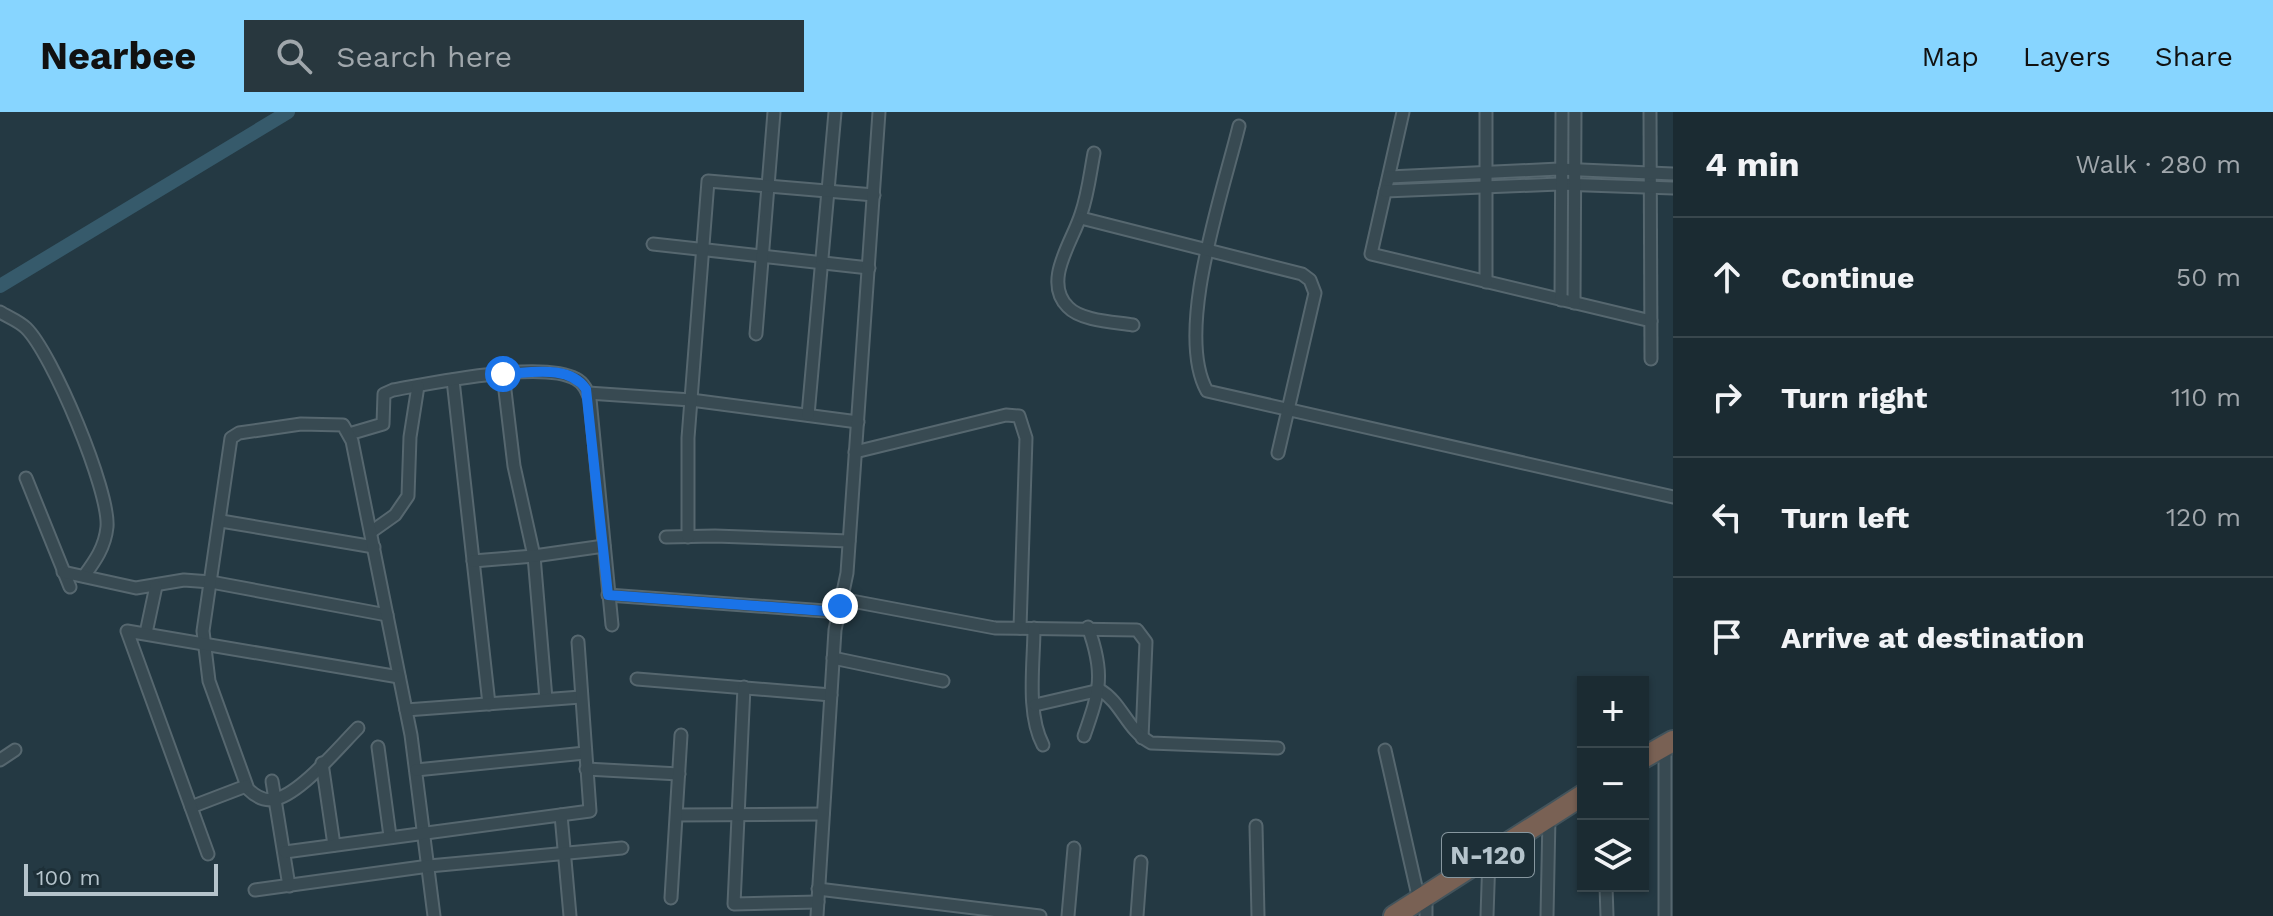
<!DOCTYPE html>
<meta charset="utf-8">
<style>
body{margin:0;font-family:"Work Sans",sans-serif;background:#28373e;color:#f1f3f6}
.controls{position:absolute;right:24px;bottom:24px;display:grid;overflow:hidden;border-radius:0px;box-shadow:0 2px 6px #0004}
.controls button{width:72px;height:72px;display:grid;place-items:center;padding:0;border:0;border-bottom:2px solid #39474d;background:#1b2b32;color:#f1f3f6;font:40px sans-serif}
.scale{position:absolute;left:24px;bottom:20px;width:194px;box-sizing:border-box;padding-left:8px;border:4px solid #b5c4cc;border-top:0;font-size:22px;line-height:28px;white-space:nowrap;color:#b5c4cc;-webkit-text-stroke:6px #1d2f37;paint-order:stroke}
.stop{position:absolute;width:24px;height:24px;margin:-18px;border:6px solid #1a73e8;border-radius:50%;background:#fff}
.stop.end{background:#1a73e8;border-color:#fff;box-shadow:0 2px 8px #0008}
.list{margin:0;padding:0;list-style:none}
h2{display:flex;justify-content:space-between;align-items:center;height:104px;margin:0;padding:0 32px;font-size:34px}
h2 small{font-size:26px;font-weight:400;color:#a0a7ac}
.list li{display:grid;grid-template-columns:52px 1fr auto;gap:24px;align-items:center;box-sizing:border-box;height:120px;padding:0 32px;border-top:2px solid #39474d}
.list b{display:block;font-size:30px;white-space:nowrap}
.list em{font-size:26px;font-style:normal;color:#a0a7ac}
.icon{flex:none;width:44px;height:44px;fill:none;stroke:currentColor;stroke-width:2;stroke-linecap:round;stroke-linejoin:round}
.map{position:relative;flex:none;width:1673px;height:804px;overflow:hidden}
header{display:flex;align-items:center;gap:48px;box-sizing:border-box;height:112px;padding:0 40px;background:#87d5ff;color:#111}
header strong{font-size:38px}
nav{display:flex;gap:44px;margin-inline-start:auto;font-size:28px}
.search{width:560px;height:72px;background:#28373e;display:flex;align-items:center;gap:20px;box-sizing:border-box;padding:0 28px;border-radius:0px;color:#a0a7ac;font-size:30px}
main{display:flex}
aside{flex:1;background:#1b2b32}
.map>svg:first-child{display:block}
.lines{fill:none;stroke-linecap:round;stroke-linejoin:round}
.canal{stroke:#365a6b;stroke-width:14}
.street-casing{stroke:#56676f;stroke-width:15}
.highway-casing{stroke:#43545c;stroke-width:24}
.street{stroke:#384a52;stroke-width:11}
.highway{stroke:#796154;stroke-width:20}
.route{stroke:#1a73e8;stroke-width:10}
.labels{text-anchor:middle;stroke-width:6;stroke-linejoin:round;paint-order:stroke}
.shield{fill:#1d2f37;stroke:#87979f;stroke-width:2}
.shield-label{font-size:26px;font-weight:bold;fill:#b5c4cc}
</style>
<header>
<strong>Nearbee</strong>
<div class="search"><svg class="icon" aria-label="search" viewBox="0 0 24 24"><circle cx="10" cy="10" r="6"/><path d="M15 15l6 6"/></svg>Search here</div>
<nav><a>Map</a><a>Layers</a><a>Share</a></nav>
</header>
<main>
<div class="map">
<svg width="1673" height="804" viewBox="0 0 1673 804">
<rect width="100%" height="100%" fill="#243943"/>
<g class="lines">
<path class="canal" d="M0,174L288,0"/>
<g class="street-casing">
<g id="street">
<path d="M1403,0L1371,142L1651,209"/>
<path d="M1650,0L1651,247"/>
<path d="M1239,14C1223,80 1174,220 1207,279L1673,385"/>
<path d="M1094,41C1090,62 1088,82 1081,102C1073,129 1042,169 1068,195C1081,209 1115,210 1133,213"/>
<path d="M1389,65L1559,57L1673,62"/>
<path d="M1385,79L1559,72L1673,76"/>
<path d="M1081,106L1302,162L1310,168L1315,181L1278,341"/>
<path d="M653,132L869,156"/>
<path d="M1486,170V0"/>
<path d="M1561,188L1562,0"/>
<path d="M1574,191L1575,0"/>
<path d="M0,200C8,205 19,209 26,216C52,241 110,379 107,415C105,435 95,449 84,464"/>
<path d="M756,222L774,0"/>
<path d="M503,262L514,354L534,444L546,587"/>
<path d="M453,268L489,592"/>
<path d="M588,281L691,288L858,310"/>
<path d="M808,303L835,0"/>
<path d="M349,322L383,312L384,282L393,278C432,271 542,248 576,267C584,271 587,279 590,287L612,513"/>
<path d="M855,340L1006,303L1019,304L1026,326L1020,516"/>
<path d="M26,366L70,475"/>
<path d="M221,409L374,435"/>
<path d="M371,420L395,403L408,384L410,325L418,274"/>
<path d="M666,425L715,424L849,429"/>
<path d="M688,425V326L708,69L874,83"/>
<path d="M473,449L534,444L604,434"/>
<path d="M63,460L136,476L184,468L211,470L387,503"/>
<path d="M608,483L839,500"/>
<path d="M841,487L995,516L1137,518L1146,530L1142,626"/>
<path d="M1034,516C1034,551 1026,601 1043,633"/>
<path d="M146,521L156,474"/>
<path d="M833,546L943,569"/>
<path d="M637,567L831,583"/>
<path d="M744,575L734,792L818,790"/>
<path d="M1035,593L1100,578C1122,591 1127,618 1151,631L1278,636"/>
<path d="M406,598L581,585"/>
<path d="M358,616C339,635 302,680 276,687C265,690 255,684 248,677L209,569L203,519L231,326L239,321L301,312L343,313L352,329L411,623L434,804"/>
<path d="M1084,624C1100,578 1105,562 1088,515"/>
<path d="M378,635L390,724"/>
<path d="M1385,638L1419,788"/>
<path d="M0,648L15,638"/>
<path d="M322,651L334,733"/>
<path d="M586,657L679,662"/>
<path d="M416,658L585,641"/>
<path d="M272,669L289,774"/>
<path d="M191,695L246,674"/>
<path d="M561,703L570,804"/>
<path d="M677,703L823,702"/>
<path d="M1256,714L1258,804"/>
<path d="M285,740L590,699L578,530"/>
<path d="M208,742L127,519L399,565"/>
<path d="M1606,774L1607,804"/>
<path d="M818,777L1040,804"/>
<path d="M255,778L429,754L622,736"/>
<path d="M1426,784V804"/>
<path d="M671,786L681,623"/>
<path d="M817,804L835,518L847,461L879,0"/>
<path d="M1068,804L1074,736"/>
<path d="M1137,804L1141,750"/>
<path d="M1487,804L1489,744"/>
<path d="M1547,804L1549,705"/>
<path d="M1665,804V633"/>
</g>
</g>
<g class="highway-casing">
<g id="highway">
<path d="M1643,646L1673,629"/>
<path d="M1394,804L1583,683"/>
</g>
</g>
<use href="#street" class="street"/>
<use href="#highway" class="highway"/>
</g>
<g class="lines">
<path class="route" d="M503,262C529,261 569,252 586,277L608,483L839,500L840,494"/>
</g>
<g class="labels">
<rect class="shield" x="1442" y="721" width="92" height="44" rx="6"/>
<g class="shield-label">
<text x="1488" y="752">N-120</text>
</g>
</g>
</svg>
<div class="controls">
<button>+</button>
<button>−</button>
<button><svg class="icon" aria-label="layers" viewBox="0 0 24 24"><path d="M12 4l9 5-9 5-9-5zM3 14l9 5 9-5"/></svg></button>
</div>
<div class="scale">100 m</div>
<div class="stop" style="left:503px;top:262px"></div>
<div class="stop end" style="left:840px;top:494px"></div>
</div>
<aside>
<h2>4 min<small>Walk · 280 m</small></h2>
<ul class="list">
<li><svg class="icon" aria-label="ahead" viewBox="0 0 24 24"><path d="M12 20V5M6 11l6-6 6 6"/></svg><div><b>Continue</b></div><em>50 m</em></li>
<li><svg class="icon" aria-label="right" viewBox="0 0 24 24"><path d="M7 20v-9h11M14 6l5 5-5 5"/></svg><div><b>Turn right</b></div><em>110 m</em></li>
<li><svg class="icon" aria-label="left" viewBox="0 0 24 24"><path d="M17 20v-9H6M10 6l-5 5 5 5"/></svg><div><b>Turn left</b></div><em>120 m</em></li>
<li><svg class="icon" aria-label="arrive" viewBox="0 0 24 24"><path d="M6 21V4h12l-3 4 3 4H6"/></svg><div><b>Arrive at destination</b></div></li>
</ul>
</aside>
</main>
